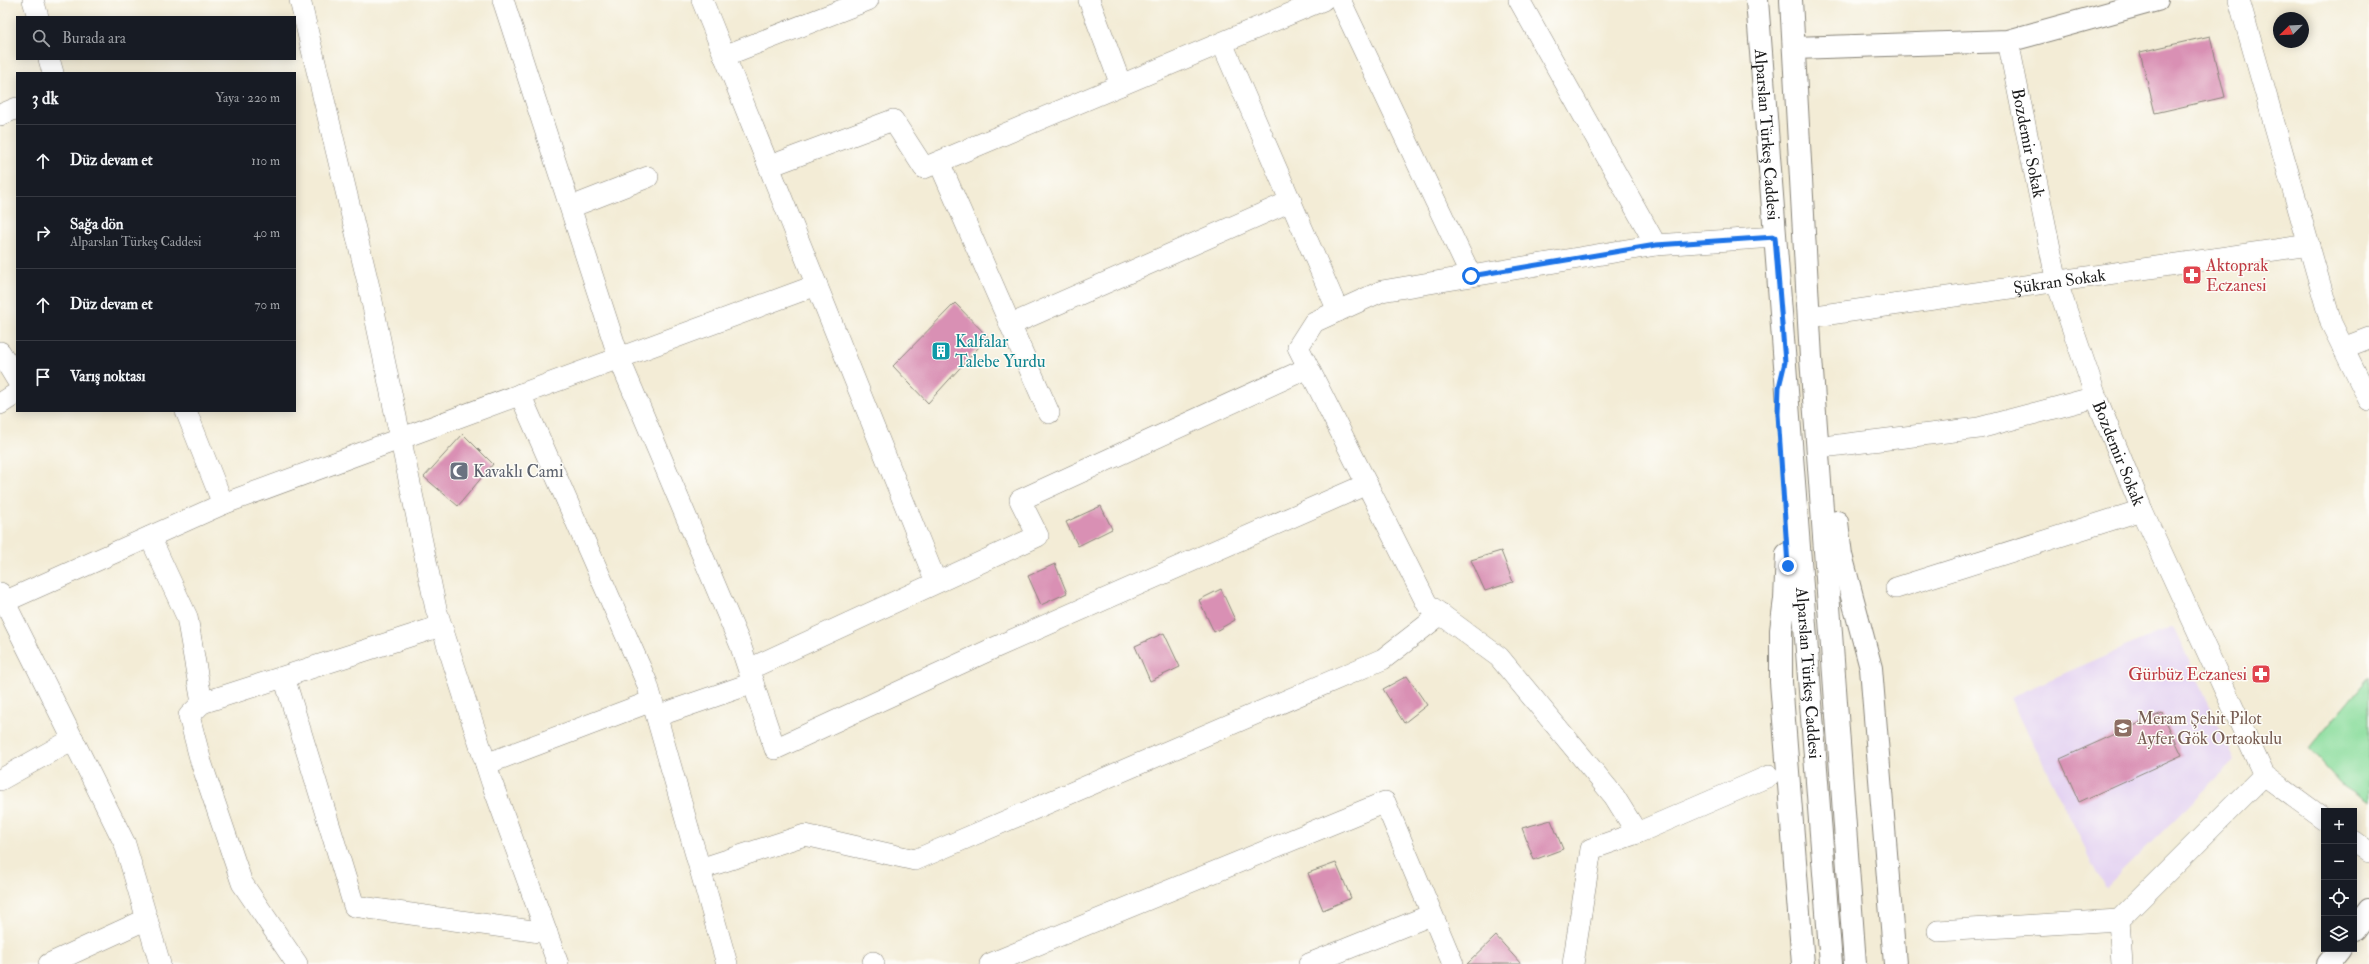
<!DOCTYPE html>
<html lang="tr">
<meta charset="utf-8">
<style>
body{margin:0;font-family:"IM FELL Double Pica",serif;background:#242831;color:#f1f3f6}
.controls{position:absolute;right:12px;bottom:12px;display:grid;overflow:hidden;border-radius:0px;box-shadow:0 2px 10px #0003}
.controls button{width:36px;height:36px;display:grid;place-items:center;padding:0;border:0;border-bottom:1px solid #363941;background:#171b24;color:#f1f3f6;font:20px sans-serif}
.compass{position:absolute;left:2273px;top:12px;width:36px;height:36px;border-radius:50%;background:#171b24;box-shadow:0 2px 10px #0003;rotate:246deg}
.stop{position:absolute;width:12px;height:12px;margin:-9px;border:3px solid #1a73e8;border-radius:50%;background:#fff}
.stop.end{background:#1a73e8;border-color:#fff;box-shadow:0 1px 4px #0008}
.list{margin:0;padding:0;list-style:none}
h2{display:flex;justify-content:space-between;align-items:center;height:52px;margin:0;padding:0 16px;font-size:17px}
h2 small{font-size:13px;font-weight:400;color:#9ea1a6}
.list li{display:grid;grid-template-columns:26px 1fr auto;gap:12px;align-items:center;box-sizing:border-box;height:72px;padding:0 16px;border-top:1px solid #363941}
.list b{display:block;font-size:15px;white-space:nowrap}
.list p{margin:0;font-size:13px;white-space:nowrap;color:#9ea1a6}
.list em{font-size:13px;font-style:normal;color:#9ea1a6}
.icon{flex:none;width:22px;height:22px;fill:none;stroke:currentColor;stroke-width:2;stroke-linecap:round;stroke-linejoin:round}
.map{position:relative;flex:none;width:2369px;height:964px;overflow:hidden}
.search{position:absolute;background:#171b24;box-shadow:0 2px 10px #0003;left:16px;top:16px;width:280px;height:44px;display:flex;align-items:center;gap:10px;box-sizing:border-box;padding:0 14px;border-radius:0px;color:#9ea1a6;font-size:15px}
.panel{position:absolute;background:#171b24;box-shadow:0 2px 10px #0003;left:16px;top:72px;width:280px;height:340px;border-radius:0px}
.map>svg:first-child{display:block}
.built{fill:#e4d3f2}
.green{fill:#8bdd9d;stroke:#547c5c}
.building{fill:#d990b4}
.lines{fill:none;stroke-linecap:round;stroke-linejoin:round}
.street-casing{stroke:#888479;stroke-width:22}
.secondary-casing{stroke:#888479;stroke-width:24}
.street{stroke:#fff;stroke-width:21}
.secondary{stroke:#fff;stroke-width:22}
.route{stroke:#1a73e8;stroke-width:5}
.labels{text-anchor:middle;stroke-width:3;stroke-linejoin:round;paint-order:stroke}
.street-label{font-size:17px;fill:#1c1c1c;stroke:#fdfcf7}
.health-label{font-size:17px;fill:#be3a42;stroke:#fdfcf7;text-anchor:start}
.culture-label{font-size:17px;fill:#0d838f;stroke:#fdfcf7;text-anchor:start}
.worship-label{font-size:17px;fill:#5b616d;stroke:#fdfcf7;text-anchor:start}
.education-label{font-size:17px;fill:#785e54;stroke:#fdfcf7;text-anchor:start}
</style>
<div class="map">
<svg width="2369" height="964" viewBox="0 0 2369 964">
<rect width="100%" height="100%" fill="#fdfcf7"/>
<filter id="ink" filterUnits="userSpaceOnUse"><feTurbulence type="fractalNoise" baseFrequency=".025" numOctaves="2"/><feDisplacementMap in="SourceGraphic" scale="8" xChannelSelector="R" yChannelSelector="G"/><feConvolveMatrix kernelMatrix="1 2 1 2 8 2 1 2 1" color-interpolation-filters="sRGB"/></filter>
<filter id="wash" filterUnits="userSpaceOnUse"><feTurbulence type="fractalNoise" baseFrequency=".012" numOctaves="4" result="noise"/><feDisplacementMap in="SourceGraphic" scale="16" xChannelSelector="R" yChannelSelector="G"/><feGaussianBlur stdDeviation="0.9" result="paint"/><feColorMatrix in="noise" values="0 0 0 0 0 0 0 0 0 0 0 0 0 0 0 0 0 1.4 0 .05"/><feComposite in="paint" operator="in"/></filter>
<g filter="url(#wash)">
<rect width="100%" height="100%" fill="#f3ecd6"/>
<path class="built" d="M2173,626L2235,760L2105,888L2010,697Z"/>
<path class="green" d="M2369,677V803L2343,786L2309,749Z"/>
<g id="blocks">
<g class="building">
<path d="M2210,36L2225,97L2155,113L2140,52Z"/>
<path d="M955,303L988,337L928,403L893,366Z"/>
<path d="M463,434L493,464L458,506L424,477Z"/>
<path d="M1101,506L1112,529L1078,546L1066,522Z"/>
<path d="M1501,551L1513,582L1485,591L1471,560Z"/>
<path d="M1055,564L1067,593L1041,605L1028,576Z"/>
<path d="M1221,589L1235,620L1214,632L1199,600Z"/>
<path d="M1164,633L1180,667L1150,681L1135,646Z"/>
<path d="M1407,676L1427,705L1404,723L1383,689Z"/>
<path d="M2162,713L2182,755L2079,802L2060,759Z"/>
<path d="M1551,820L1563,849L1534,860L1522,828Z"/>
<path d="M1336,863L1351,898L1323,910L1308,873Z"/>
<path d="M1496,936L1521,964H1467Z"/>
</g>
</g>
</g>
<g filter="url(#ink)">
<use href="#blocks" fill-opacity="0" stroke="#888479" stroke-width="1"/>
<g class="lines">
<g class="street-casing">
<g id="street">
<path d="M33,0L38,17"/>
<path d="M300,0L369,287L436,609L492,783L558,964"/>
<path d="M503,0L619,358L740,644L775,749L994,648L1367,484"/>
<path d="M702,0L936,582"/>
<path d="M1089,0L1121,85"/>
<path d="M1340,0L1471,276"/>
<path d="M1519,0L1656,245"/>
<path d="M2239,0L2331,323L2369,400"/>
<path id="s1" d="M2008,41L2057,283L2096,397L2142,510L2264,775L2324,819"/>
<path d="M1222,43L1338,311"/>
<path d="M724,56L868,0"/>
<path d="M49,59L53,73"/>
<path d="M0,115L17,108"/>
<path d="M939,162L1049,413"/>
<path d="M770,166L893,120L924,168L1323,0"/>
<path d="M571,207L648,177"/>
<path id="s2" d="M1809,317L2309,245"/>
<path d="M1010,325L1291,201"/>
<path d="M2343,348L2369,338"/>
<path d="M0,352L17,380"/>
<path d="M520,394L647,683L727,964"/>
<path d="M0,404L17,393"/>
<path d="M186,411L223,504"/>
<path d="M1831,446L1979,428L2096,397"/>
<path d="M150,537L187,617L202,703L441,626"/>
<path d="M1896,588L2142,510"/>
<path d="M0,593L125,844L160,964"/>
<path d="M4,602L223,504L817,285"/>
<path d="M749,669L1038,536L1020,500L1308,368"/>
<path d="M284,677L354,906L547,933"/>
<path d="M202,703L189,716L201,762L242,883L297,964"/>
<path d="M657,716L753,683"/>
<path d="M486,764L652,701"/>
<path d="M1769,776L1637,833L1614,796L1499,657L1427,604L1298,347L1314,322L1382,291L1656,245L1775,237"/>
<path d="M0,780L73,739"/>
<path d="M2354,841L2369,852"/>
<path d="M700,869L805,835L915,860L1383,659L1441,614"/>
<path d="M2119,920L2122,964"/>
<path d="M1938,931L2119,920L2264,775"/>
<path d="M873,962L874,964"/>
<path d="M49,964L147,919"/>
<path d="M990,964L1385,802L1453,964"/>
<path d="M1309,964L1431,915"/>
<path d="M1573,964L1591,849L1637,833"/>
</g>
</g>
<g class="secondary-casing">
<g id="secondary">
<path id="s3" d="M1757,0L1831,964"/>
<path d="M1791,0L1811,358L1855,964"/>
<path d="M1794,48L2008,41L2157,0"/>
<path d="M1837,522L1841,555L1871,668L1895,964"/>
<path d="M1787,554L1785,599L1781,630V682L1803,964"/>
<path d="M2354,930L2369,910"/>
<path d="M2328,964L2340,949"/>
</g>
</g>
<use href="#street" class="street"/>
<use href="#secondary" class="secondary"/>
</g>
</g>
<g class="lines" filter="url(#ink)">
<path class="route" d="M1471,276L1656,245L1775,237L1785,362L1779,387L1778,414L1788,566"/>
</g>
<defs>
<g id="pharmacy-square" transform="scale(1)"><rect x="-9" y="-9" width="18" height="18" rx="4" fill="#e0444e" stroke="#fdfcf7"/><path d="M-2-6h4v4h4v4h-4v4h-4v-4h-4v-4h4Z" fill="#fff"/></g>
<g id="building-square" transform="scale(1)"><rect x="-9" y="-9" width="18" height="18" rx="4" fill="#0f9aa8" stroke="#fdfcf7"/><path d="M-4-6H4V6H1V3H-1V6H-4ZM-2.5-4.3h1.7v1.8h-1.7ZM.8-4.3h1.7v1.8H.8ZM-2.5-1h1.7V.8h-1.7ZM.8-1h1.7V.8H.8Z" fill="#fff"/></g>
<g id="mosque-square" transform="scale(1)"><rect x="-9" y="-9" width="18" height="18" rx="4" fill="#6b7280" stroke="#fdfcf7"/><path d="M3.5-4.9A6 6 0 1 0 3.5 4.9A5 5 0 1 1 3.5-4.9Z" fill="#fff"/></g>
<g id="school-square" transform="scale(1)"><rect x="-9" y="-9" width="18" height="18" rx="4" fill="#8d6e63" stroke="#fdfcf7"/><path d="M0-5L7-2L0 1L-7-2ZM-4 1L0 2.5L4 1V4Q0 6-4 4Z" fill="#fff"/></g>
</defs>
<g fill-rule="evenodd">
<use href="#pharmacy-square" x="2192" y="275"/>
<use href="#building-square" x="941" y="351"/>
<use href="#mosque-square" x="459" y="471"/>
<use href="#pharmacy-square" x="2261" y="674"/>
<use href="#school-square" x="2123" y="728"/>
</g>
<g class="labels">
<g class="street-label">
<text dy="6" stroke="none"><textPath href="#s3" startOffset="135">Alparslan Türkeş Caddesi</textPath></text>
<text dy="6" stroke="none"><textPath href="#s1" startOffset="104">Bozdemir Sokak</textPath></text>
<text dy="6" stroke="none"><textPath href="#s2" startOffset="253">Şükran Sokak</textPath></text>
<text dy="6" stroke="none"><textPath href="#s1" startOffset="428">Bozdemir Sokak</textPath></text>
<text dy="6" stroke="none"><textPath href="#s3" startOffset="675">Alparslan Türkeş Caddesi</textPath></text>
</g>
<g class="health-label">
<text x="2206" y="271">Aktoprak<tspan x="2206" dy="20">Eczanesi</tspan></text>
<text x="2247" y="680" text-anchor="end">Gürbüz Eczanesi</text>
</g>
<g class="culture-label">
<text x="955" y="347">Kalfalar<tspan x="955" dy="20">Talebe Yurdu</tspan></text>
</g>
<g class="worship-label">
<text x="473" y="477">Kavaklı Cami</text>
</g>
<g class="education-label">
<text x="2137" y="724">Meram Şehit Pilot<tspan x="2137" dy="20">Ayfer Gök Ortaokulu</tspan></text>
</g>
</g>
</svg>
<div class="controls">
<button>+</button>
<button>−</button>
<button><svg class="icon" aria-label="locate" viewBox="0 0 24 24"><circle cx="12" cy="12" r="6"/><path d="M12 2v4M12 18v4M2 12h4M18 12h4"/></svg></button>
<button><svg class="icon" aria-label="layers" viewBox="0 0 24 24"><path d="M12 4l9 5-9 5-9-5zM3 14l9 5 9-5"/></svg></button>
</div>
<svg class="compass" viewBox="-18 -18 36 36"><path d="M0-13l5 13h-10z" fill="#e53935"/><path d="M0 13l5-13h-10z" fill="#9ea1a6"/></svg>
<div class="stop" style="left:1471px;top:276px"></div>
<div class="stop end" style="left:1788px;top:566px"></div>
<div class="search"><svg class="icon" aria-label="search" viewBox="0 0 24 24"><circle cx="10" cy="10" r="6"/><path d="M15 15l6 6"/></svg>Burada ara</div>
<section class="panel">
<h2>3 dk<small>Yaya · 220 m</small></h2>
<ul class="list">
<li><svg class="icon" aria-label="ahead" viewBox="0 0 24 24"><path d="M12 20V5M6 11l6-6 6 6"/></svg><div><b>Düz devam et</b></div><em>110 m</em></li>
<li><svg class="icon" aria-label="right" viewBox="0 0 24 24"><path d="M7 20v-9h11M14 6l5 5-5 5"/></svg><div><b>Sağa dön</b><p>Alparslan Türkeş Caddesi</p></div><em>40 m</em></li>
<li><svg class="icon" aria-label="ahead" viewBox="0 0 24 24"><path d="M12 20V5M6 11l6-6 6 6"/></svg><div><b>Düz devam et</b></div><em>70 m</em></li>
<li><svg class="icon" aria-label="arrive" viewBox="0 0 24 24"><path d="M6 21V4h12l-3 4 3 4H6"/></svg><div><b>Varış noktası</b></div></li>
</ul>
</section>
</div>
